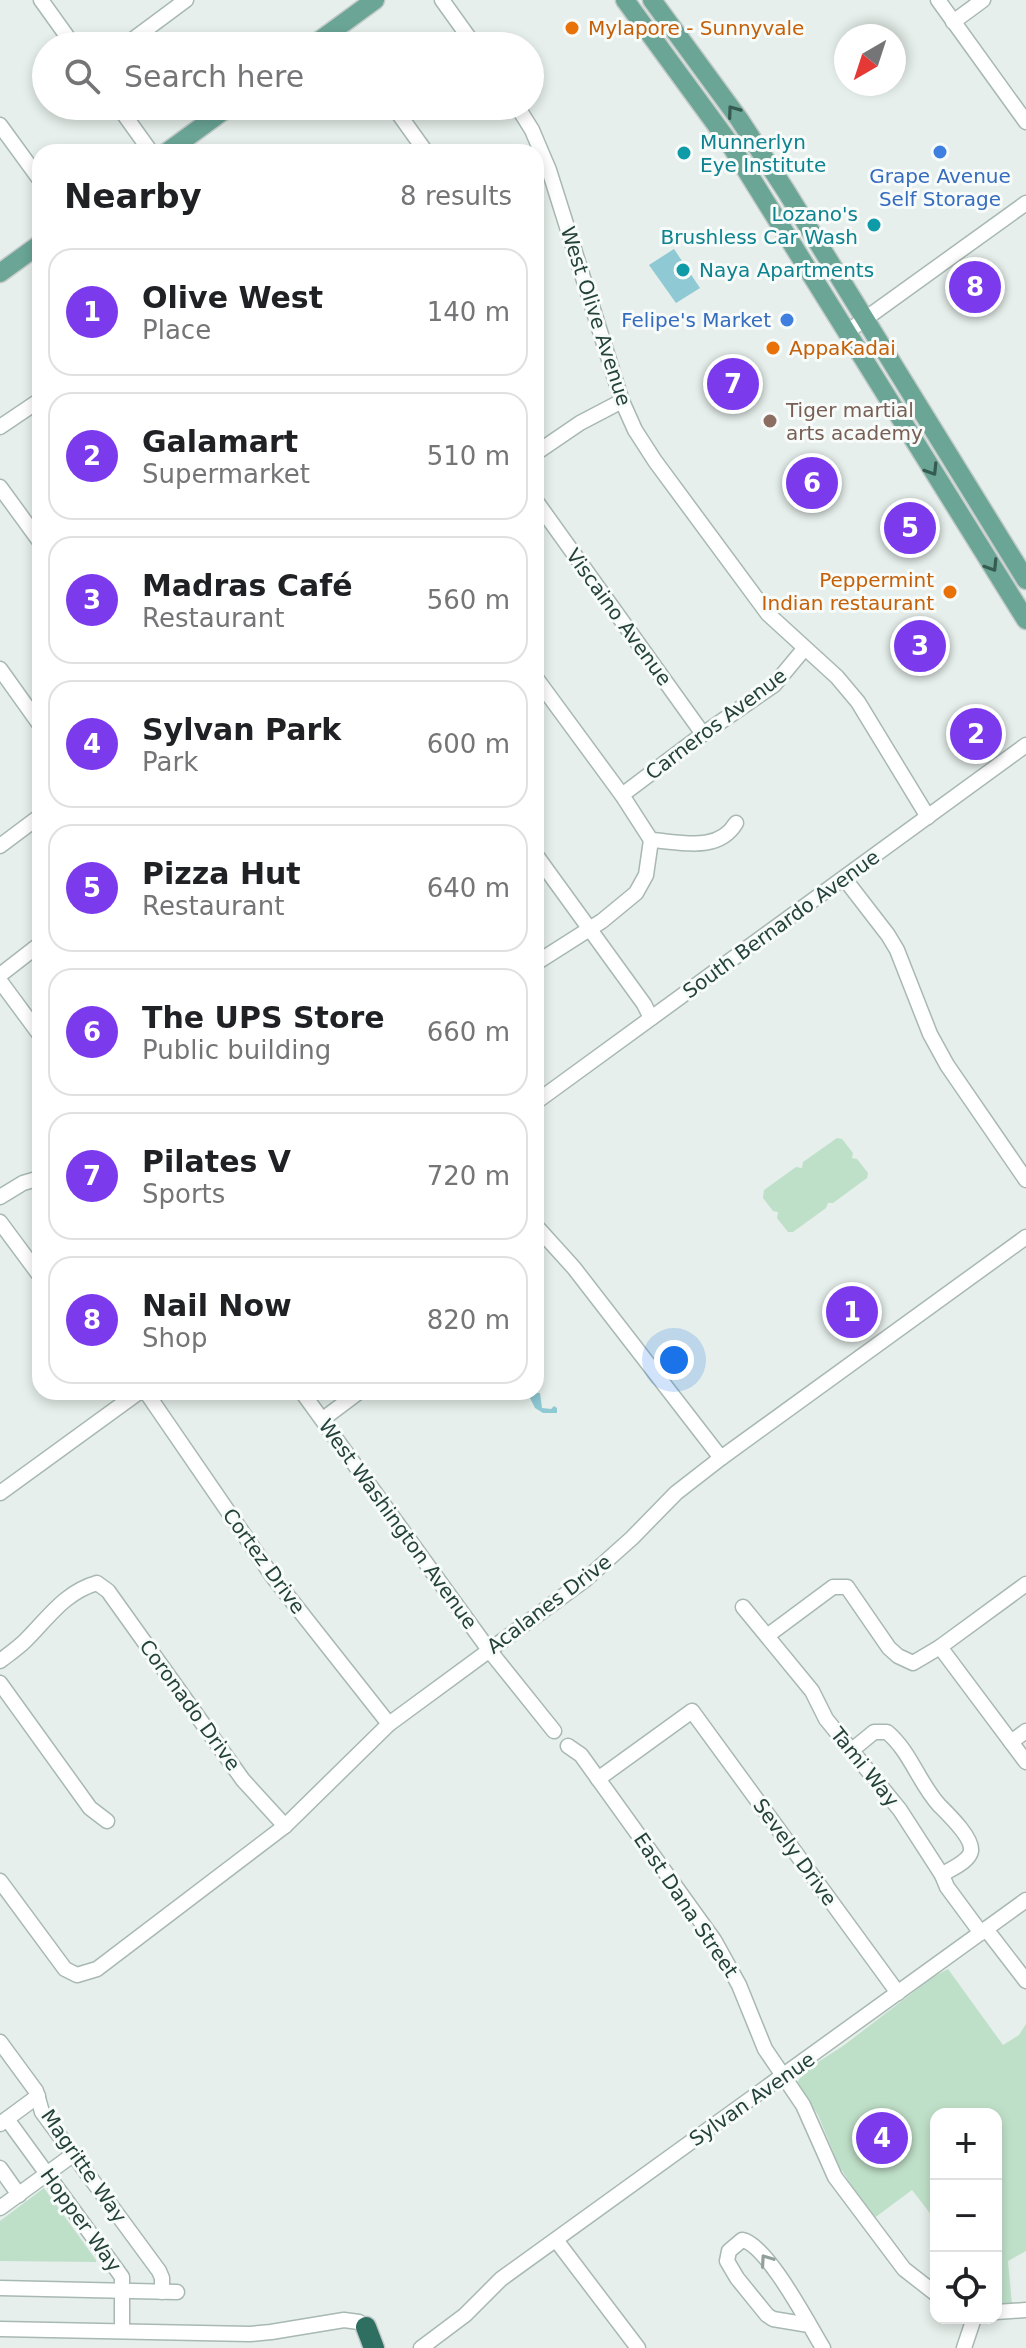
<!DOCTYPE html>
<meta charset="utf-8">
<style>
body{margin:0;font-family:"DejaVu Sans",sans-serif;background:#f6f6f6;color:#202124}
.controls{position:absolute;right:24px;bottom:24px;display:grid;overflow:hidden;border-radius:16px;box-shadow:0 4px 12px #0003}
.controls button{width:72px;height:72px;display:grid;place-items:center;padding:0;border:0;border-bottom:2px solid #e0e0e0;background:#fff;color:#202124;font:40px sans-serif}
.compass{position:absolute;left:834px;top:24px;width:72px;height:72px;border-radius:50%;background:#fff;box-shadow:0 4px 12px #0003;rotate:219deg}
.you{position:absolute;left:674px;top:1360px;width:28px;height:28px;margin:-20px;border:6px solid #fff;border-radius:50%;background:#1a73e8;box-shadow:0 0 0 12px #1a73e833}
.badge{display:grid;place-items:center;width:52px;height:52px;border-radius:50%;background:#7c3aed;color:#fff;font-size:26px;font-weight:700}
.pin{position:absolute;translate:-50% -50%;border:4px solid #fff;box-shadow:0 2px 8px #0006}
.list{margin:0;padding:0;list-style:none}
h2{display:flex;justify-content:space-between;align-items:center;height:104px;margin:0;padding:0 32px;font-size:34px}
h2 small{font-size:26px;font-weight:400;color:#757577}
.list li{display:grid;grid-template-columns:52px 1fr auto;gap:24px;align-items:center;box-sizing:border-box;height:128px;margin:0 16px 16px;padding:0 16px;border:2px solid #e0e0e0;border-radius:24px}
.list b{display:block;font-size:30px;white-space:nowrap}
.list p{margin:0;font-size:26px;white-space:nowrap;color:#757577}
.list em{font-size:26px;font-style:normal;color:#757577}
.icon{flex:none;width:44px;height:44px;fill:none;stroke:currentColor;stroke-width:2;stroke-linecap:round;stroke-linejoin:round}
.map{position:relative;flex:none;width:1026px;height:2348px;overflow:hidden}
.search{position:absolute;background:#fff;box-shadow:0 4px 12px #0003;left:32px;top:32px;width:512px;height:88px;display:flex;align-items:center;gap:20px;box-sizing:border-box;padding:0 28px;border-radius:44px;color:#757577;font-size:30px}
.panel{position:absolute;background:#fff;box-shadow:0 4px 12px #0003;left:32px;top:144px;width:512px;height:1256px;border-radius:24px}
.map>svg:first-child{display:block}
.green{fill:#bfe0c8}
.water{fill:#8ec9d4}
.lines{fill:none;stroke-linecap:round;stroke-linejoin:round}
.minor-casing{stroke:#a8b8b2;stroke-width:17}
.major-casing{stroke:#c2cac8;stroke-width:21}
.highway-casing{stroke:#c2cac8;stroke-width:23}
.minor{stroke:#fff;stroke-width:14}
.major{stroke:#6aa596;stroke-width:18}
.highway{stroke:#2f6f62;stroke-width:20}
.oneway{stroke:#365b51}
.oneway2{stroke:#92a09c}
.food-dot{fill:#e8710a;stroke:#f7fbf9;stroke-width:3}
.shop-dot{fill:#3f7fe0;stroke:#f7fbf9;stroke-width:3}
.culture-dot{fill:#0f9aa8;stroke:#f7fbf9;stroke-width:3}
.education-dot{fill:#8d6e63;stroke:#f7fbf9;stroke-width:3}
.labels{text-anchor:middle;stroke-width:6;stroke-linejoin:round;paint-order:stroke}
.food-label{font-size:20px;fill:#c56008;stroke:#f7fbf9;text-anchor:start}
.culture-label{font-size:20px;fill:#0d838f;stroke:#f7fbf9;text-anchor:start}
.shop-label{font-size:20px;fill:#366cbe;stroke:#f7fbf9}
.street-label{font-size:20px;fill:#24423a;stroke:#f7fbf9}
.education-label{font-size:20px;fill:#785e54;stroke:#f7fbf9;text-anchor:start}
</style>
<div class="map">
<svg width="1026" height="2348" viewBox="0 0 1026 2348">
<rect width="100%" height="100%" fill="#e6efeb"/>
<g class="green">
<path d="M837,1138L842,1139L853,1153L852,1158L857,1159L868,1173L867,1178L833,1203H828L826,1208L793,1232H788L777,1218L778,1212L773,1211L763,1198L764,1190L796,1167L802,1168L803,1162Z"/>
<path d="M948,1969L1003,2045L1019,2035L1026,2024V2251L1008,2261L1012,2305H996V2114H936V2221L912,2190L873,2219L839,2166L818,2115L797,2083L804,2071L843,2046L933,1977Z"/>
<path d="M44,2188L96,2260V2262L0,2261V2221Z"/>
</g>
<g class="water">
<path d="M674,249L700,288L676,303L649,265Z"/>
<path d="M527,1392L540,1393L542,1408L551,1409L554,1406L557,1408V1413H543L535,1408Z"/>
</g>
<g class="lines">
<g class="minor-casing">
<g id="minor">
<path d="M41,0L74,46"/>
<path d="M442,0L475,46"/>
<path d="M938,0L1026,122"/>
<path d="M953,22L983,0"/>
<path d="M336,28L349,46"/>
<path d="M124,46L186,0"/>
<path d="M118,106L151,152"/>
<path d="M393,106L426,152"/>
<path d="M517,106L532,130L549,170L622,401L635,430L655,461L768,614L837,677L858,702L928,817"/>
<path d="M0,125L40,180"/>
<path d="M847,332L1026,203"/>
<path d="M0,427L40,400"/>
<path d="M536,453L580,423L622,401"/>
<path d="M0,487L40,542"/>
<path d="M536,501L703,734"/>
<path d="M0,669L40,725"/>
<path d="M536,678L622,795L651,840L646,875L636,893L602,921L536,963"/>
<path d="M622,795L703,734L774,685L804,649"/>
<path d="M651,840C681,842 718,853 736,823"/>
<path d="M0,846L40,816"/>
<path d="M536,855L644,1004L651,1018"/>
<path d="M844,878L888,935L897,950L930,1034L947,1065L1026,1180"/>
<path d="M0,975L40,944"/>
<path d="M0,981L40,1035"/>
<path d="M536,1102L1026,745"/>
<path d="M0,1197L23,1183L40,1178"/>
<path d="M0,1222L40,1276"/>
<path d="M536,1226L574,1268L721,1458"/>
<path d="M146,1392L273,1577L389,1724"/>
<path d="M302,1392L489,1650L554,1731"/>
<path d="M323,1419L359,1392"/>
<path d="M0,1493L139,1392"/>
<path d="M743,1607L812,1691L826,1719L900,1810L942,1875L947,1887L981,1933"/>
<path d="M767,1636L833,1587H847L889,1648L898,1656L913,1663L940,1647L1026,1584"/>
<path d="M940,1647L1026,1762"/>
<path d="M0,1661C9,1654 18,1648 26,1640C48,1618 65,1592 97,1583L108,1591L243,1780L285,1826"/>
<path d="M0,1683L90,1808L107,1821"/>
<path d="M1011,1742L1026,1731"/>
<path d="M568,1746L581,1755L714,1940L739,1985L765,2049L803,2105L835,2177L904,2269L936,2294"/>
<path d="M852,1750L874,1732H887C910,1751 919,1783 939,1805C948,1814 973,1838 971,1851C969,1862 950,1869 942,1875"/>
<path d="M598,1779L692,1711L898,1993"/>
<path d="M0,1881L65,1969L77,1975L97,1969L285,1826L389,1724L585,1580L632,1538L676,1493L721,1458L1026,1237"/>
<path d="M986,1929L1026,1981"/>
<path d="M0,2042L36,2091L42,2112L159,2271L162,2278V2292"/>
<path d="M7,2119L122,2277V2331"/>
<path d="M0,2124L38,2096"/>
<path d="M0,2168L19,2195"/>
<path d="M0,2208L74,2154"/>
<path d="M556,2240L638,2348"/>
<path d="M0,2288L177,2292"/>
<path d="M996,2312L1026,2310"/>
<path d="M809,2325L773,2319L767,2315L737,2278L727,2261L729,2251L742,2240C767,2244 809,2325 823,2348"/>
<path d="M0,2329L250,2334L271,2332L344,2320L359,2322L370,2332"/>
<path d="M421,2348L465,2315L501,2279L1026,1900"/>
<path d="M964,2348L974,2318"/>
</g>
</g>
<g class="major-casing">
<g id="major">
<path d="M625,0L728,141L1026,620"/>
<path d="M652,0L739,119L786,191L1026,580"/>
<path d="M312,46L375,0"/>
<path d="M167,152L230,106"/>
<path d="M0,273L40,244"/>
</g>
</g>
<g class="highway-casing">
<path id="highway" d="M366,2327L374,2348"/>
</g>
<use href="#minor" class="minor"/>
<use href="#major" class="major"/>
<use href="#highway" class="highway"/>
</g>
<defs><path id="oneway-chevron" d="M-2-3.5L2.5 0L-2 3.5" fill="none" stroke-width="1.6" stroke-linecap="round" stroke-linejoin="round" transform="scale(2)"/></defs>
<g class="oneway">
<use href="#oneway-chevron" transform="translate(733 111) rotate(-126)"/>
<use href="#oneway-chevron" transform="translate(932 470) rotate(58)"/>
<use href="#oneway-chevron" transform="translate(992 566) rotate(58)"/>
</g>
<use class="oneway2" href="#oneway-chevron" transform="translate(766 2260) rotate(-125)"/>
<g class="food-dot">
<circle cx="572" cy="28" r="8"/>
<circle cx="773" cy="348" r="8"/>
<circle cx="950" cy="592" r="8"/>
</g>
<g class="shop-dot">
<circle cx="940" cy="152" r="8"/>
<circle cx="787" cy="320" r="8"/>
</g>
<g class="culture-dot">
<circle cx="684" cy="153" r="8"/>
<circle cx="874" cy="225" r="8"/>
<circle cx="683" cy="270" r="8"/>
</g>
<circle class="education-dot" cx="770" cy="421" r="8"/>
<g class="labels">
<g class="food-label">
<text x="588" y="35">Mylapore - Sunnyvale</text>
<text x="789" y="355">AppaKadai</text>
<text x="934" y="587" text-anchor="end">Peppermint<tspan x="934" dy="23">Indian restaurant</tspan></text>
</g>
<g class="culture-label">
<text x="700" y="149">Munnerlyn<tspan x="700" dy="23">Eye Institute</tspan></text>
<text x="858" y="221" text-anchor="end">Lozano's<tspan x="858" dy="23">Brushless Car Wash</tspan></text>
<text x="699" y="277">Naya Apartments</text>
</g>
<g class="shop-label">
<text x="940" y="183">Grape Avenue<tspan x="940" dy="23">Self Storage</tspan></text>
<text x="771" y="327" text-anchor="end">Felipe's Market</text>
</g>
<g class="street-label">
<text transform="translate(596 316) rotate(72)" y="7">West Olive Avenue</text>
<text transform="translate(619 617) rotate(54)" y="7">Viscaino Avenue</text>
<text transform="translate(716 724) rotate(-37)" y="7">Carneros Avenue</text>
<text transform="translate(781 924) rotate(-36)" y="7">South Bernardo Avenue</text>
<text transform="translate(398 1524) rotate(54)" y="7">West Washington Avenue</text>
<text transform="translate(264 1561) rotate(54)" y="7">Cortez Drive</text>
<text transform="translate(549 1604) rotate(-37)" y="7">Acalanes Drive</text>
<text transform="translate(190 1705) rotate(54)" y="7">Coronado Drive</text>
<text transform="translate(865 1767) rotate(51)" y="7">Tami Way</text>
<text transform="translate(795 1852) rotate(54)" y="7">Sevely Drive</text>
<text transform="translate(686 1905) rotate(56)" y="7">East Dana Street</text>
<text transform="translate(752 2099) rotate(-35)" y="7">Sylvan Avenue</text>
<text transform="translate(84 2166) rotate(55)" y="7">Magritte Way</text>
<text transform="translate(81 2220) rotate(54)" y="7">Hopper Way</text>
</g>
<g class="education-label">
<text x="786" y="417">Tiger martial<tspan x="786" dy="23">arts academy</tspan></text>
</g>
</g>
</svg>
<div class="controls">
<button>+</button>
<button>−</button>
<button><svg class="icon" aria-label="locate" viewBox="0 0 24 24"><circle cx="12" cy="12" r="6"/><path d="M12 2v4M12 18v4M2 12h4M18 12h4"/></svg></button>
</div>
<svg class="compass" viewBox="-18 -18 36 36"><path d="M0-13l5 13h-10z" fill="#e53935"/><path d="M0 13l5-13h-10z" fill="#757577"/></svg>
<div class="you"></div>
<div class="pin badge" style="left:852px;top:1312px">1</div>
<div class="pin badge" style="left:976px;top:734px">2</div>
<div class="pin badge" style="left:920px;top:646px">3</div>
<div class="pin badge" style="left:882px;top:2138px">4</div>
<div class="pin badge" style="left:910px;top:528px">5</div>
<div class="pin badge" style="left:812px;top:483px">6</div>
<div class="pin badge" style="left:733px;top:384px">7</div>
<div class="pin badge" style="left:975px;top:287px">8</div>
<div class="search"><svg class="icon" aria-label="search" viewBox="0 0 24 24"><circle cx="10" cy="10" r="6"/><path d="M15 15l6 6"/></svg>Search here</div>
<section class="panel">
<h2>Nearby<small>8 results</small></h2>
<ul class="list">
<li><span class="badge">1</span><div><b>Olive West</b><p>Place</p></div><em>140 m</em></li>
<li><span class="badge">2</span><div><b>Galamart</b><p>Supermarket</p></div><em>510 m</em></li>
<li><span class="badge">3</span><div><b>Madras Café</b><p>Restaurant</p></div><em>560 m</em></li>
<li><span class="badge">4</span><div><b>Sylvan Park</b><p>Park</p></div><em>600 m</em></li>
<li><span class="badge">5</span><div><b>Pizza Hut</b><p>Restaurant</p></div><em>640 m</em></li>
<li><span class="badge">6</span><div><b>The UPS Store</b><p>Public building</p></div><em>660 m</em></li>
<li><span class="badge">7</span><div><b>Pilates V</b><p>Sports</p></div><em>720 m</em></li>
<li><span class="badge">8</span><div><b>Nail Now</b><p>Shop</p></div><em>820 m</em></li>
</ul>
</section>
</div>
